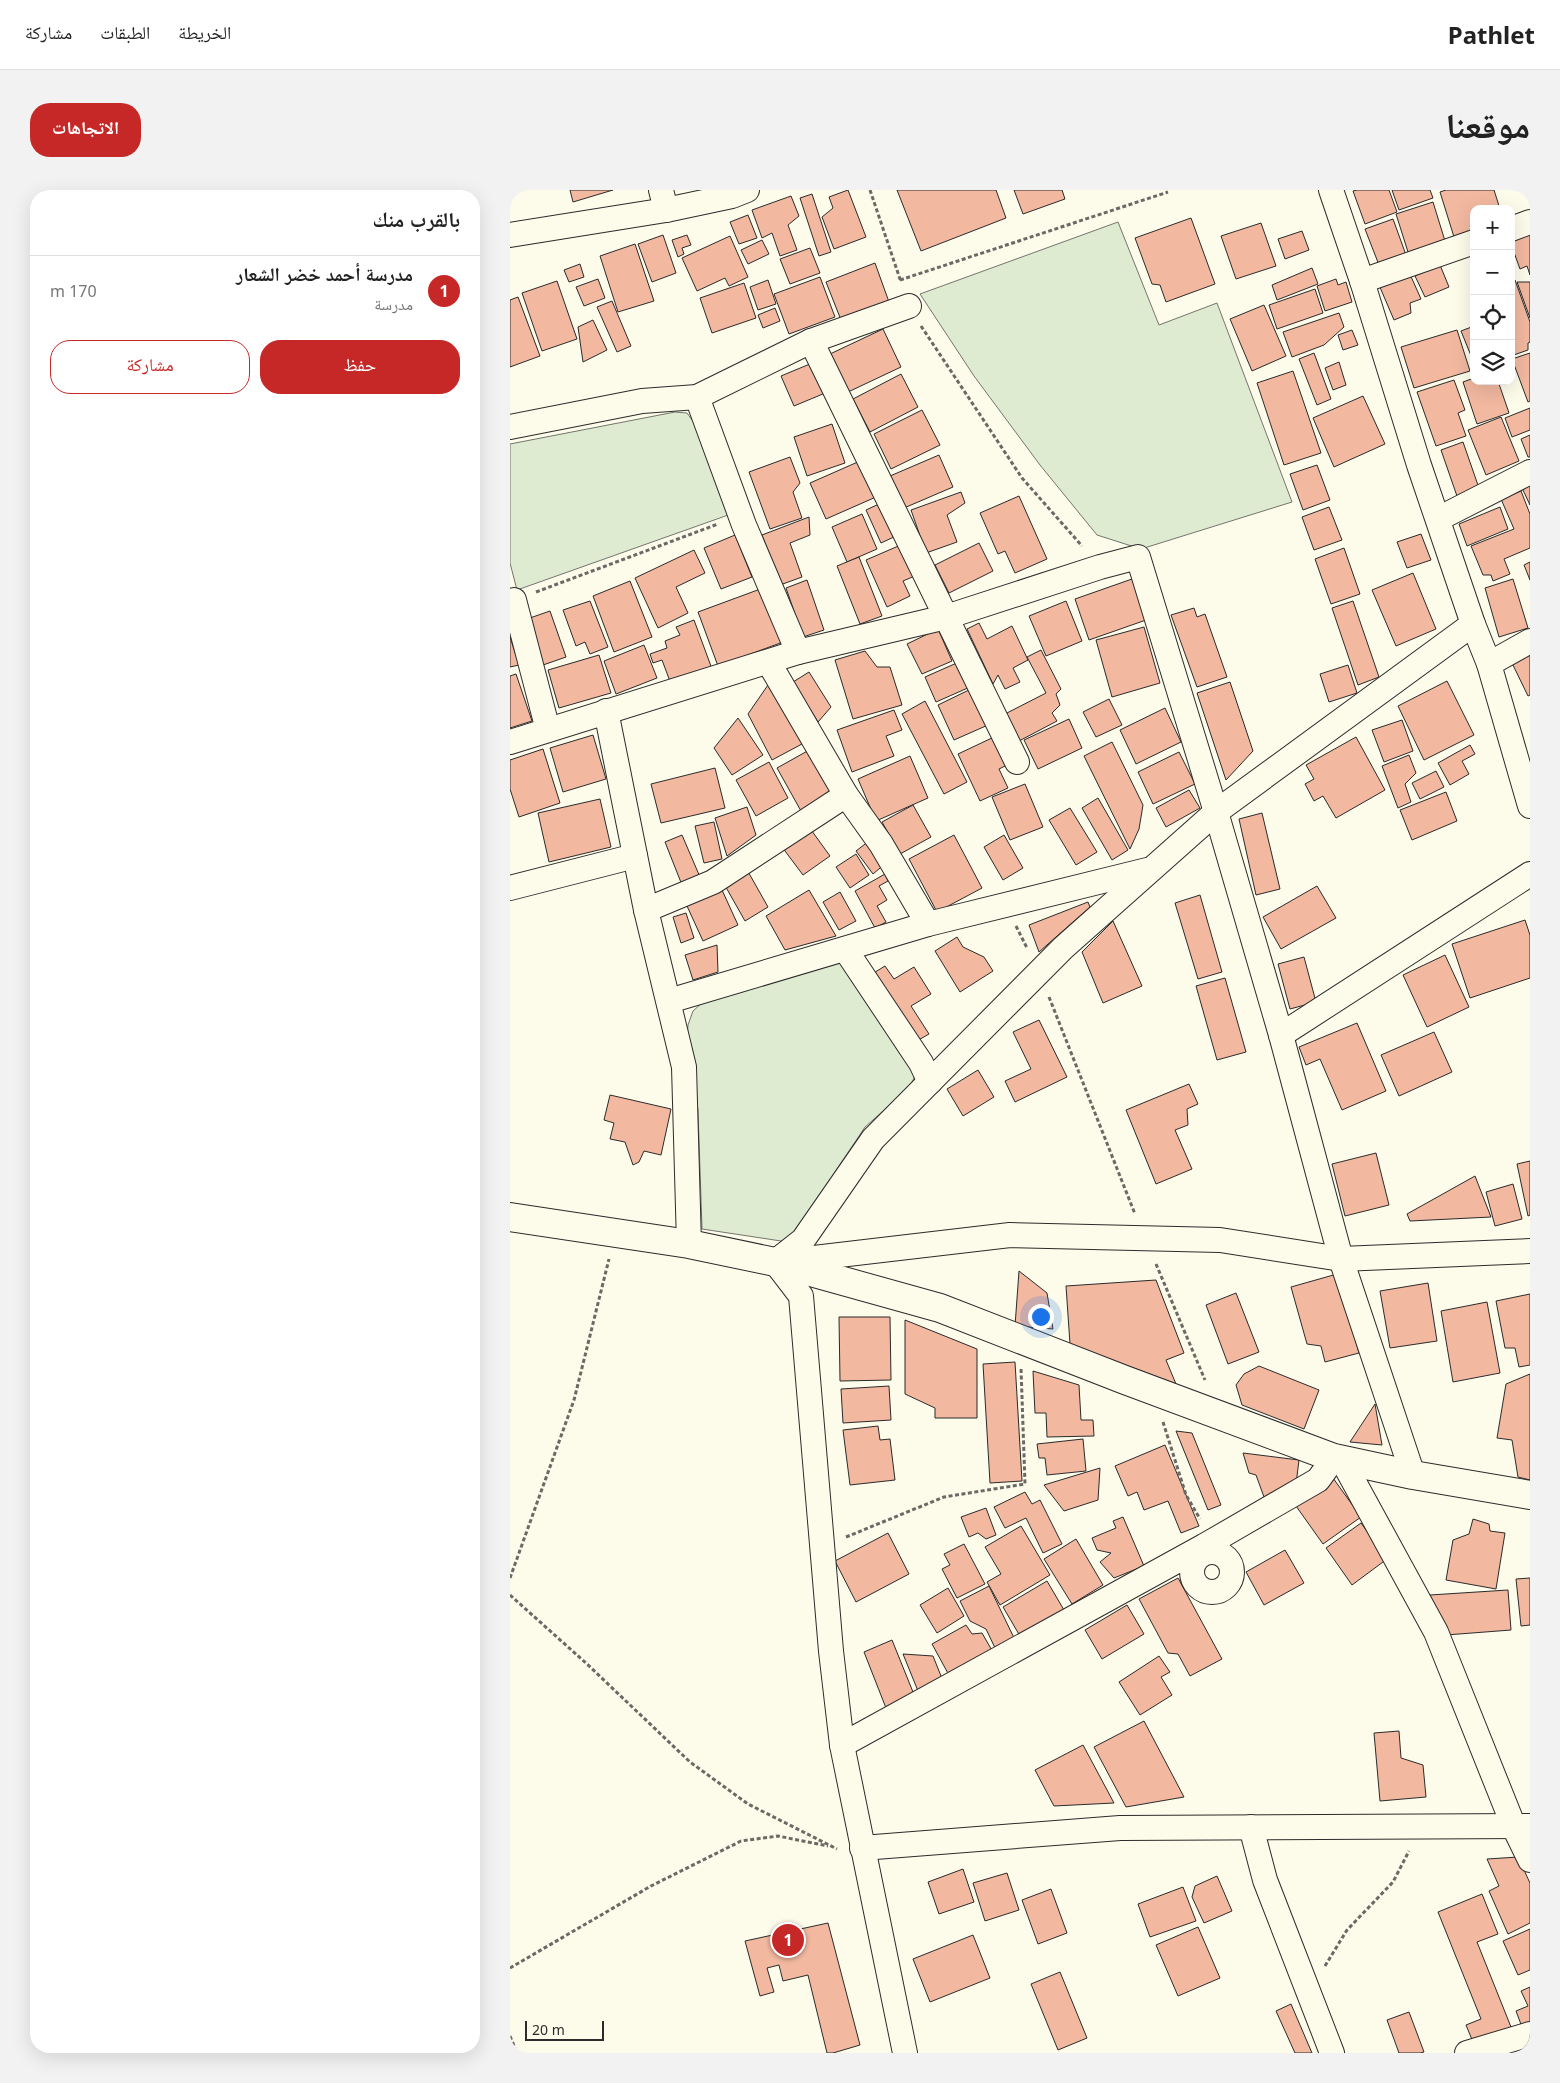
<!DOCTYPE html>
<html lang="ar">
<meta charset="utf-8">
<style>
body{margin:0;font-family:"Noto Sans","Noto Naskh Arabic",sans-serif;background:#f2f2f2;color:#222;direction:rtl}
.controls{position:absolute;right:15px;top:15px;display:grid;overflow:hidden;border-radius:10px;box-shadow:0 5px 20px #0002}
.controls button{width:45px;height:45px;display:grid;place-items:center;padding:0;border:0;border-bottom:1px solid #e0e0e0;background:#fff;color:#222;font:25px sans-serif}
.scale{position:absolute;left:15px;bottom:12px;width:79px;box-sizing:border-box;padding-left:5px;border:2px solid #2b2b2b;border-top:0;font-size:14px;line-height:18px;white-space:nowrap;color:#2b2b2b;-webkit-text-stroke:4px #fdfbea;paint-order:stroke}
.you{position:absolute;left:530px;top:1126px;width:18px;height:18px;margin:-12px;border:4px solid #fff;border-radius:50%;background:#1a73e8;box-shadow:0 0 0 8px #1a73e833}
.badge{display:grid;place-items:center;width:32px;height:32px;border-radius:50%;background:#c62828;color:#fff;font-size:16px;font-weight:700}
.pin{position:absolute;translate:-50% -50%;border:2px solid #fff;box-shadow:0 1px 5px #0006}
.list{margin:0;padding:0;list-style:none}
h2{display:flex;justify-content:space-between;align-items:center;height:65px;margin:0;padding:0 20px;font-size:21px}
h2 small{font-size:16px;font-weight:400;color:#767676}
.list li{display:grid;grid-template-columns:32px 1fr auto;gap:15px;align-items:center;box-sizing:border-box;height:70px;padding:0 20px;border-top:1px solid #e0e0e0}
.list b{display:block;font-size:19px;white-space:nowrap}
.list p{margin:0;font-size:16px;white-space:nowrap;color:#767676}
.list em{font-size:16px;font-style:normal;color:#767676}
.actions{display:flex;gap:10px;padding:15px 20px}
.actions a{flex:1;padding:11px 0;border:1px solid #c62828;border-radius:20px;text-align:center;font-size:18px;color:#c62828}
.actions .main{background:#c62828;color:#fff}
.icon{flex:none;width:28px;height:28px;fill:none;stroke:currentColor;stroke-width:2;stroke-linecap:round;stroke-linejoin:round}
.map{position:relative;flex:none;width:1020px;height:1863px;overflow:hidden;direction:ltr;border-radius:20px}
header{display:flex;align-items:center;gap:30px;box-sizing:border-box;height:70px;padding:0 25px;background:#fff;border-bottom:1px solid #e0e0e0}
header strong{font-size:24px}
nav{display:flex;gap:28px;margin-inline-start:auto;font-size:18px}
.intro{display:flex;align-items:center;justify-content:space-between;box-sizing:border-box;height:120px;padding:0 30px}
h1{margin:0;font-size:35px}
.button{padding:12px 22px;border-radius:20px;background:#c62828;color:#fff;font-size:18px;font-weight:700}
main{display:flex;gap:30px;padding:0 30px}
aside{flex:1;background:#fff;border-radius:20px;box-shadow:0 5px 20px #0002}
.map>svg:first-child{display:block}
.green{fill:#deebd1;stroke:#74746e}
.building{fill:#f2b8a0;stroke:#2b2b2b}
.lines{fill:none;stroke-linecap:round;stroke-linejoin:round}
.minor-casing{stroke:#2b2b2b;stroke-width:26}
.tertiary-casing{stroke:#2b2b2b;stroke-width:30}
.path{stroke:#6a6964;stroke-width:3;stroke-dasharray:4 2.5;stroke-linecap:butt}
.minor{stroke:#fdfbea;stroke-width:24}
.tertiary{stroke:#fdfbea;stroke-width:28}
</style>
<header>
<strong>Pathlet</strong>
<nav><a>الخريطة</a><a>الطبقات</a><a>مشاركة</a></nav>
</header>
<div class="intro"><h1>موقعنا</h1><a class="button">الاتجاهات</a></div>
<main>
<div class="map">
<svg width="1020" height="1863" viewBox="0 0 1020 1863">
<rect width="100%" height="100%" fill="#fdfbea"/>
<g class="green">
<path d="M608,32L649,135L707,113L782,312L631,359L587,345L530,275L464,186L410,104Z"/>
<path d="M165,222L177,223L185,234L221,324L7,400L0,373V254Z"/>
<path d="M334,771L406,884L399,898L355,937L325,982L294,1036L284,1046L271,1051L192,1039L188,920L177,850L178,835L183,821L193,812Z"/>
</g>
<g class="building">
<path d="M60,0H103L63,12Z"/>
<path d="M338,0L356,47L324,59L312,27L323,18L319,7Z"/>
<path d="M387,0H486L496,28L411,61Z"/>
<path d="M504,0H552L555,9L513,24Z"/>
<path d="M847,0H879L887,22L855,34L843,1Z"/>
<path d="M882,0H920L923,8L889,20Z"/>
<path d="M936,0H984L990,19H964V41L944,47L930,2Z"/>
<path d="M302,4L321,62L309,66L290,8Z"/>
<path d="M281,6L289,26L278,35L287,60L270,66L262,43L252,48L242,20Z"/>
<path d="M923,12L935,51L898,62L886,24Z"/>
<path d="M238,25L247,48L229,54L220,32Z"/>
<path d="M681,28L705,94L656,112L650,95L642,94L625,48Z"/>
<path d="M883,29L896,65L869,75L855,39Z"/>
<path d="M751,33L766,76L726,89L711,46Z"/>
<path d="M792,41L799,60L775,69L768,49Z"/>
<path d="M1020,41V85L1017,76L1010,79L1001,54V48Z"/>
<path d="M153,45L166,83L142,92L128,54Z"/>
<path d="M177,45L181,55L172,58L174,64L168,67L162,50Z"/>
<path d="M220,46L238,87L219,96L215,88L187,101L172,68Z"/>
<path d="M252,50L259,64L238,74L231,60Z"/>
<path d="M125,54L144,111L108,122L90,66Z"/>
<path d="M300,58L310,83L280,94L270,69Z"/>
<path d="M365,73L379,112L331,130L316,92Z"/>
<path d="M70,74L74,87L59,92L54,80Z"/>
<path d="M930,75L939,97L915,107L905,86Z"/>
<path d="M802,78L808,94L767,110L762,95Z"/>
<path d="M899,82L911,109L900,113L901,123L884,130L869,95Z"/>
<path d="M310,87L325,127L279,144L264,104Z"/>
<path d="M88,89L95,108L74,116L66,97Z"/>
<path d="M826,89L828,95L836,92L842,112L815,121L807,96Z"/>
<path d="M258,90L266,114L248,120L240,97Z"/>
<path d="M1005,90L1020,132V152L1018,153V160L1001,166V91Z"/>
<path d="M47,91L67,149L32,161L12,103Z"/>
<path d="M1007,92H1020V128Z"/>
<path d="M234,93L246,128L202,143L190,108Z"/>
<path d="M805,99L813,123L767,139L759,115Z"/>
<path d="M8,107L30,166L0,177V110Z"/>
<path d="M102,111L121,156L107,162L87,117Z"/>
<path d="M754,115L776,166L742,181L720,129Z"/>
<path d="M265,118L270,131L253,138L248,125Z"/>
<path d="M829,123L834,137L814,155L782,167L773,142Z"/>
<path d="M83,130L97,160L73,172L68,137Z"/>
<path d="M964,136V173L951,141Z"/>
<path d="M373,139L391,177L338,202L320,164Z"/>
<path d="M842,140L848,155L833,160L828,145Z"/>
<path d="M947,140L960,181L904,198L891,157Z"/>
<path d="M804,163L821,209L807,215L789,169Z"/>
<path d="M1020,163V211L1018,212L1002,169Z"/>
<path d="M307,171L320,201L284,216L271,186Z"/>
<path d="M829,172L836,195L823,200L815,178Z"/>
<path d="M783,181L811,263L774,275L747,193Z"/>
<path d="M391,184L408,217L360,242L343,209Z"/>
<path d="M964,188V191H988L999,223L967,234L953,192Z"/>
<path d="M944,190L955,220L948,223L956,246L926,256L907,202Z"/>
<path d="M853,206L875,254L824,277L803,228Z"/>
<path d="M1020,218V240L1002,247L995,228Z"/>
<path d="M412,220L430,255L381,279L364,244Z"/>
<path d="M991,227L1009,271L976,285L958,240Z"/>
<path d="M322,234L335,273L297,286L284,247Z"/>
<path d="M1020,245V267H1018L1011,249Z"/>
<path d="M953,252L970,301L948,309L931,260Z"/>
<path d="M429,265L443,297L394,318L380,286Z"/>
<path d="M280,267L290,293L283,302L292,328L260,339L239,282Z"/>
<path d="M350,271L366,307L316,329L300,293Z"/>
<path d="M807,275L820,310L793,320L780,284Z"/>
<path d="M1020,294V315L1012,298Z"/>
<path d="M1011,301L1020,324V358L994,369L1000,384L983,391L981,385H973L961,356L1004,339L991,309Z"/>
<path d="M451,302L455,313L437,325L447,352L416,363L401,320Z"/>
<path d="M509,306L537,369L505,383L495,361L488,364L470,323Z"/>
<path d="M371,313L386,346L371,353L356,320Z"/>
<path d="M819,317L832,350L804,360L792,327Z"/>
<path d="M990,317L998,339L957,356L949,334Z"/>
<path d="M352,324L367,359L337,372L322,337Z"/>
<path d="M299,327L300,345L280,353L292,387L270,395L252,345Z"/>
<path d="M911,344L921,370L897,378L887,352Z"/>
<path d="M225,345L242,387L211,399L194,358Z"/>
<path d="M469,353L483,381L439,403L425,375Z"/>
<path d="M393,354L407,385L393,391L400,406L377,417L356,370Z"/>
<path d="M834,358L850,404L821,414L805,369Z"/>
<path d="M184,360L195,383L166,397L178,423L148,438L125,388Z"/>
<path d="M349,367L372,426L350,434L327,376Z"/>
<path d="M1020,372V390L1014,375Z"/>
<path d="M903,383L926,439L886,456L862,400Z"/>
<path d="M622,389L636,430L579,450L565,409Z"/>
<path d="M1003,389L1018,438L989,447L975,398Z"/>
<path d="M297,390L314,440L293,447L276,398Z"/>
<path d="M120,391L142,447L104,462L83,406Z"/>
<path d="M253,398L273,452L208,476L188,422Z"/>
<path d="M80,411L98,457L80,464L75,452L66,456L53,420Z"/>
<path d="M556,411L572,451L536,466L519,426Z"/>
<path d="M843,411L869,487L848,495L822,418Z"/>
<path d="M684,418L687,427L695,424L717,487L687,497L661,425Z"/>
<path d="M40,421L56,467L33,475L17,429Z"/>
<path d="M184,430L202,479L161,494L152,470L143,473L140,464L157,458L155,451L170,445L166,437Z"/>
<path d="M469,433L477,449L502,436L518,470L503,478L510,492L495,499L488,485L483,494L457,439Z"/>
<path d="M634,437L650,493L602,507L586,450Z"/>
<path d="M428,439L442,471L412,484L397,454Z"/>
<path d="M0,447L9,475L0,477Z"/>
<path d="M134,455L147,488L106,504L94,471Z"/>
<path d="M531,460L551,499L546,504L550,515L542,523L547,531L509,551L495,524L536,503L517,467Z"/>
<path d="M355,461L367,477H380L392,515L343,529L325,470Z"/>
<path d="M89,465L101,503L49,518L38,480Z"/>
<path d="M1020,465V505L1018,506L1002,473Z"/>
<path d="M449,472L460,497L426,512L415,487Z"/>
<path d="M838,475L847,503L819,512L810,484Z"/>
<path d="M299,482L321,517L308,532L283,492Z"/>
<path d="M6,484L22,531L0,538V486Z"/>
<path d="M937,491L964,545L914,570L888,516Z"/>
<path d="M260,492L292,554L262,570L238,524Z"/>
<path d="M720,492L743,561L716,590L687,503Z"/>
<path d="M461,499L478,535L444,550L428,515Z"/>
<path d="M599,509L612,535L586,547L573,522Z"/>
<path d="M415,511L457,592L434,604L392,524Z"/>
<path d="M655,518L671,552L626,574L610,540Z"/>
<path d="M384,520L392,540L376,546L384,566L342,582L327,540Z"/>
<path d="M228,528L253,565L222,585L204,558Z"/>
<path d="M559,529L572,558L528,579L514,550Z"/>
<path d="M892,530L903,561L874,572L862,540Z"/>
<path d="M83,545L96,589L53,602L40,558Z"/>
<path d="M484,547L497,575L489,579L498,598L470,611L448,564Z"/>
<path d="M846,547L875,600L826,628L813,606L804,611L795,594L804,589L796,575Z"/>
<path d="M602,552L633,615L629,639L620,659L574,566Z"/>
<path d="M960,555L965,564L952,571L959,584L940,595L928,573Z"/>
<path d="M33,559L50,613L9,627L0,599V570Z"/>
<path d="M301,559L325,602L291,621L267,578Z"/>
<path d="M669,562L685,594L643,614L628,582Z"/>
<path d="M899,565L906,583L895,594L901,612L888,618L872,576Z"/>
<path d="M400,566L418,608L366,631L348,589Z"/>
<path d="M259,572L278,608L246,626L226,590Z"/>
<path d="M205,578L215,618L151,633L141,594Z"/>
<path d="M926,581L934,597L910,609L902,593Z"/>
<path d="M515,594L533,637L500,650L482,607Z"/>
<path d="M679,600L690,618L656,637L646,618Z"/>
<path d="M936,602L947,631L902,650L890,620Z"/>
<path d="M588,608L618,660L602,670L572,618Z"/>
<path d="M90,609L101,657L39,672L28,623Z"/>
<path d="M403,615L421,647L390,664L372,632Z"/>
<path d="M237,617L246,645L217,666L205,628Z"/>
<path d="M560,618L587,662L566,675L539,630Z"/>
<path d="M752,623L770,699L746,705L729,629Z"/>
<path d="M204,632L212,669L194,673L185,636Z"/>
<path d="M299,637L320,666L293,685L272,657Z"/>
<path d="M172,645L190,687L172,695L155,652Z"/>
<path d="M444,645L472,698L427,722L399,669Z"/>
<path d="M494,645L513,678L493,690L474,657Z"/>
<path d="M359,651L376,673L363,684L346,661Z"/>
<path d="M346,664L359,685L340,698L326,677Z"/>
<path d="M236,678L258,717L235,731L213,692Z"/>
<path d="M375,684L378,691L369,696L377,710L367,716L376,732L365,738L345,701Z"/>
<path d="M807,696L826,728L771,759L753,727Z"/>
<path d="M212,700L228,735L193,751L177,716Z"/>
<path d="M299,700L326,746L275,760L256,726Z"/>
<path d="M330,702L346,731L329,740L313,712Z"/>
<path d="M690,705L712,782L688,789L665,713Z"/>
<path d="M578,712L580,717L529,762L519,735Z"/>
<path d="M176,723L184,748L171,753L163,727Z"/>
<path d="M1015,730L1020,745V788L960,808L942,754Z"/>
<path d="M603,731L632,796L593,813L572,762Z"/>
<path d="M447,747L453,757L474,767L483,781L450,802L425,761Z"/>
<path d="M207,755L208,782L183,790L175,765Z"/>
<path d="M935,765L959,817L917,837L893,785Z"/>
<path d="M794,767L806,812L780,819L768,774Z"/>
<path d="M375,776L384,789L404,777L421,804L401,816L419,844L405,852L362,784Z"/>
<path d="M715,788L736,862L707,870L686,796Z"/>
<path d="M529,830L557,887L505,912L495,891L521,879L503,842Z"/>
<path d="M847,833L876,901L832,920L810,869L796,875L789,857Z"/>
<path d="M924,842L942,882L889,906L871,865Z"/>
<path d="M468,880L484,907L453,926L437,899Z"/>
<path d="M679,894L688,914L677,919L678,935L665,940L682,979L646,994L616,920Z"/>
<path d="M100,905L161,919L151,965L134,961L129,972L123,975L115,952L100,949L104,933L94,930Z"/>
<path d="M866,963L879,1015L835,1026L822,974Z"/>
<path d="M1020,971V1025L1018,1026L1007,974Z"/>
<path d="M965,986L981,1027L900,1031L897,1024Z"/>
<path d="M1003,994L1012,1029L985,1036L976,1002Z"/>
<path d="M509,1081L537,1103L543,1139L505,1136Z"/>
<path d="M827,1084L849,1163L815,1172L811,1156L797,1154L781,1097Z"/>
<path d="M646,1090L674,1163L656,1170L666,1194L560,1154L556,1096Z"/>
<path d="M918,1093L927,1151L880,1158L870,1101Z"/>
<path d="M726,1103L749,1162L718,1174L696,1115Z"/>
<path d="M1020,1104V1175L1009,1177L1005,1158H995L986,1111Z"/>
<path d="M977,1112L990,1183L943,1192L931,1121Z"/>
<path d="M329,1127H380L381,1190L330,1191Z"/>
<path d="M395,1130L467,1159V1228H425V1218L395,1204Z"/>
<path d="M505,1172L512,1291L480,1293L473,1174Z"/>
<path d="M749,1176L809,1200L794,1239L732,1215L726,1195L734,1184Z"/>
<path d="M523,1181L569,1195L571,1230H583L584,1246L537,1247L536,1223H525Z"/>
<path d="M1020,1184V1290L1008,1287L1002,1250L987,1248L996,1194Z"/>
<path d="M379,1196L381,1230L333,1233L331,1199Z"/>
<path d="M865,1214L872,1255L840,1252Z"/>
<path d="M368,1236L370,1250L380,1249L385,1290L340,1295L333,1240Z"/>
<path d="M666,1241L682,1243L711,1315L698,1320Z"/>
<path d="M573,1249L576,1281L537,1285L535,1268H529L527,1254Z"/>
<path d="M655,1255L689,1336L671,1343L658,1311L634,1320L627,1302L618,1306L605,1276Z"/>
<path d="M733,1263L789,1270L786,1294L754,1307L746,1285L739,1283Z"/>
<path d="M590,1278L588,1310L554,1321L534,1295Z"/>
<path d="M823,1288L851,1327L813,1354L786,1316Z"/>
<path d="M515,1302L522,1314L530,1310L552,1354L533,1363L516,1328L495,1338L484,1317Z"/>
<path d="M476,1318L486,1345L476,1349L468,1343L459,1347L451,1327Z"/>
<path d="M613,1327L634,1376L604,1388L590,1372L601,1363L587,1360L582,1348L606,1338L603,1331Z"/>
<path d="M963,1329L979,1334L980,1341L995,1343L986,1399L936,1390L943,1350L959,1344Z"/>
<path d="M851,1333L877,1369L842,1395L816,1358Z"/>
<path d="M511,1336L540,1385L490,1415L477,1392L491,1384L475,1357Z"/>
<path d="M378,1343L399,1384L346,1412L325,1371Z"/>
<path d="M566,1349L593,1395L562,1414L534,1369Z"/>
<path d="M454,1354L475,1394L447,1408L432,1379L440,1375L434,1364Z"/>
<path d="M775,1360L794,1393L754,1415L736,1382Z"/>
<path d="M668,1388L712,1469L680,1486L668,1464L658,1463L629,1409Z"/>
<path d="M1020,1388V1435L1011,1436L1006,1389Z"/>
<path d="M537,1391L554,1420L510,1446L493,1417Z"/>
<path d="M479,1396L505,1450L486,1460L476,1439L460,1431L450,1411Z"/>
<path d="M438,1398L454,1426L427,1443L410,1415Z"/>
<path d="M998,1400L1001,1440L936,1445L920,1405Z"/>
<path d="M617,1415L634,1444L592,1469L575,1440Z"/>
<path d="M456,1435L462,1444L472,1443L484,1464L440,1487L422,1454Z"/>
<path d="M382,1450L405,1507L376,1518L354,1462Z"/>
<path d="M393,1464L423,1466L433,1491L408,1501Z"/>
<path d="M649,1466L660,1482L651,1487L662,1505L630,1525L609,1492Z"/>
<path d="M634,1531L674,1607L616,1617L584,1557Z"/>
<path d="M889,1541L891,1568L913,1575L916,1607L870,1611L864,1543Z"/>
<path d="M573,1555L604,1613L544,1616L525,1580Z"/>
<path d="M1008,1667L1020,1693V1733L998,1744L979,1701L989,1696L977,1669Z"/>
<path d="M453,1679L464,1712L429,1724L418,1692Z"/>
<path d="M497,1683L509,1720L475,1731L463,1693Z"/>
<path d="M707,1686L722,1721L694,1733L682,1707L685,1696Z"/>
<path d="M673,1697L686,1731L640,1747L628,1714Z"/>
<path d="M541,1699L557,1743L528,1754L512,1710Z"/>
<path d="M972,1704L988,1744L967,1752L1003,1842L965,1857L956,1835L971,1829L928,1722Z"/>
<path d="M318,1733L350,1855L323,1863H317L298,1785L273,1791L269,1775L257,1778L264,1802L250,1806L235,1751Z"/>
<path d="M688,1737L710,1788L668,1806L646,1755Z"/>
<path d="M1020,1739V1780L1008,1785L993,1751Z"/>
<path d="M463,1745L480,1788L420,1812L403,1769Z"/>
<path d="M550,1782L577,1848L548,1860L521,1794Z"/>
<path d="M1020,1797V1833L1012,1837L1006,1821L1018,1816L1011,1801Z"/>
<path d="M781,1814L802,1863H785L766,1821Z"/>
<path d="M899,1822L914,1862L910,1863H889L877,1830Z"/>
</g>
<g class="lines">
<g class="minor-casing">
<g id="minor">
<path d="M151,0L156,20"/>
<path d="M821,0L852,91L909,275L963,434L979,474L1020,616"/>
<path d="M1001,39L1020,32"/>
<path d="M0,45L156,20L222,6L237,0"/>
<path d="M852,91L964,52"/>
<path d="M301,151L507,572"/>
<path d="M187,207L234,335L288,462"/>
<path d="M0,237L132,211L187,207L301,151L399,116"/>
<path d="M928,329L1020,282"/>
<path d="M4,410L38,540"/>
<path d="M259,473L336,605L371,654L418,734"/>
<path d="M979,474L1020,451"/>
<path d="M96,521L136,720L174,877L179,1054"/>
<path d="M0,552L288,462L436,427L590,377L628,367L706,622L771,845L831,1069L903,1285"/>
<path d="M0,698L125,666"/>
<path d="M136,720L203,692L336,605"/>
<path d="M335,759L411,873L420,892"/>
<path d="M159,811L418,734L637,680"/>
<path d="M771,845L1020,684"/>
<path d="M265,1072L293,1050L363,949L553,758L706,622L963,434"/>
<path d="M265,1072L291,1106L321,1461L332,1555L395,1863"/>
<path d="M270,1072L500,1045L710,1050L831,1069L1020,1061"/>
<path d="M832,1270L926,1442L1004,1637L1020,1670"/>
<circle cx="702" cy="1382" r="20"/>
<path d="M332,1555L694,1356L808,1290L824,1268"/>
<path d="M741,1637L755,1690L822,1863"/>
<path d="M352,1658L610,1638L1020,1636"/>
<path d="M957,1863L1020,1844"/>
</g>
</g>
<g class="tertiary-casing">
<path id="tertiary" d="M0,1027L179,1054L265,1072L430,1118L615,1190L824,1268L903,1285L1020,1305"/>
</g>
<g class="path">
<path d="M360,0L391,92"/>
<path d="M390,90L658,2"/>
<path d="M411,136L512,288L572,356"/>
<path d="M26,402L208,334"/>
<path d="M506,736L517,758"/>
<path d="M539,807L625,1024"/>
<path d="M646,1074L695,1190"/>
<path d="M653,1232L676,1305L690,1329"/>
<path d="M336,1347L434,1307L515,1294L511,1178"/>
<path d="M0,1388L64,1210L99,1069"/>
<path d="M0,1405L77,1474L180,1572L238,1614L327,1659"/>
<path d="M815,1776L837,1740L883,1692L899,1661"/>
<path d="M0,1778L141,1696L231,1651L268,1646L318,1656"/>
<path d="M0,1846L7,1863"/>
</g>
<use href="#minor" class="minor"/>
<use href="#tertiary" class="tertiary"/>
</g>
</svg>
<div class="controls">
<button>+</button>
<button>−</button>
<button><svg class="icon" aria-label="locate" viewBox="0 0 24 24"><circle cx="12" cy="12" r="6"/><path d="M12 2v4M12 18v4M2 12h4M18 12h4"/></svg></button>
<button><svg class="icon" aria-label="layers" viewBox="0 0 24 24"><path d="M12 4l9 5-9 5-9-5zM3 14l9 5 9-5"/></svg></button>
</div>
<div class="scale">20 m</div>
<div class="you"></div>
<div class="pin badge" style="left:278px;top:1750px">1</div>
</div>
<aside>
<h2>بالقرب منك<small></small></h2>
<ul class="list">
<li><span class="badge">1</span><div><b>مدرسة أحمد خضر الشعار</b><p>مدرسة</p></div><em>170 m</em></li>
</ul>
<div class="actions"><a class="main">حفظ</a><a>مشاركة</a></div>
</aside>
</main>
